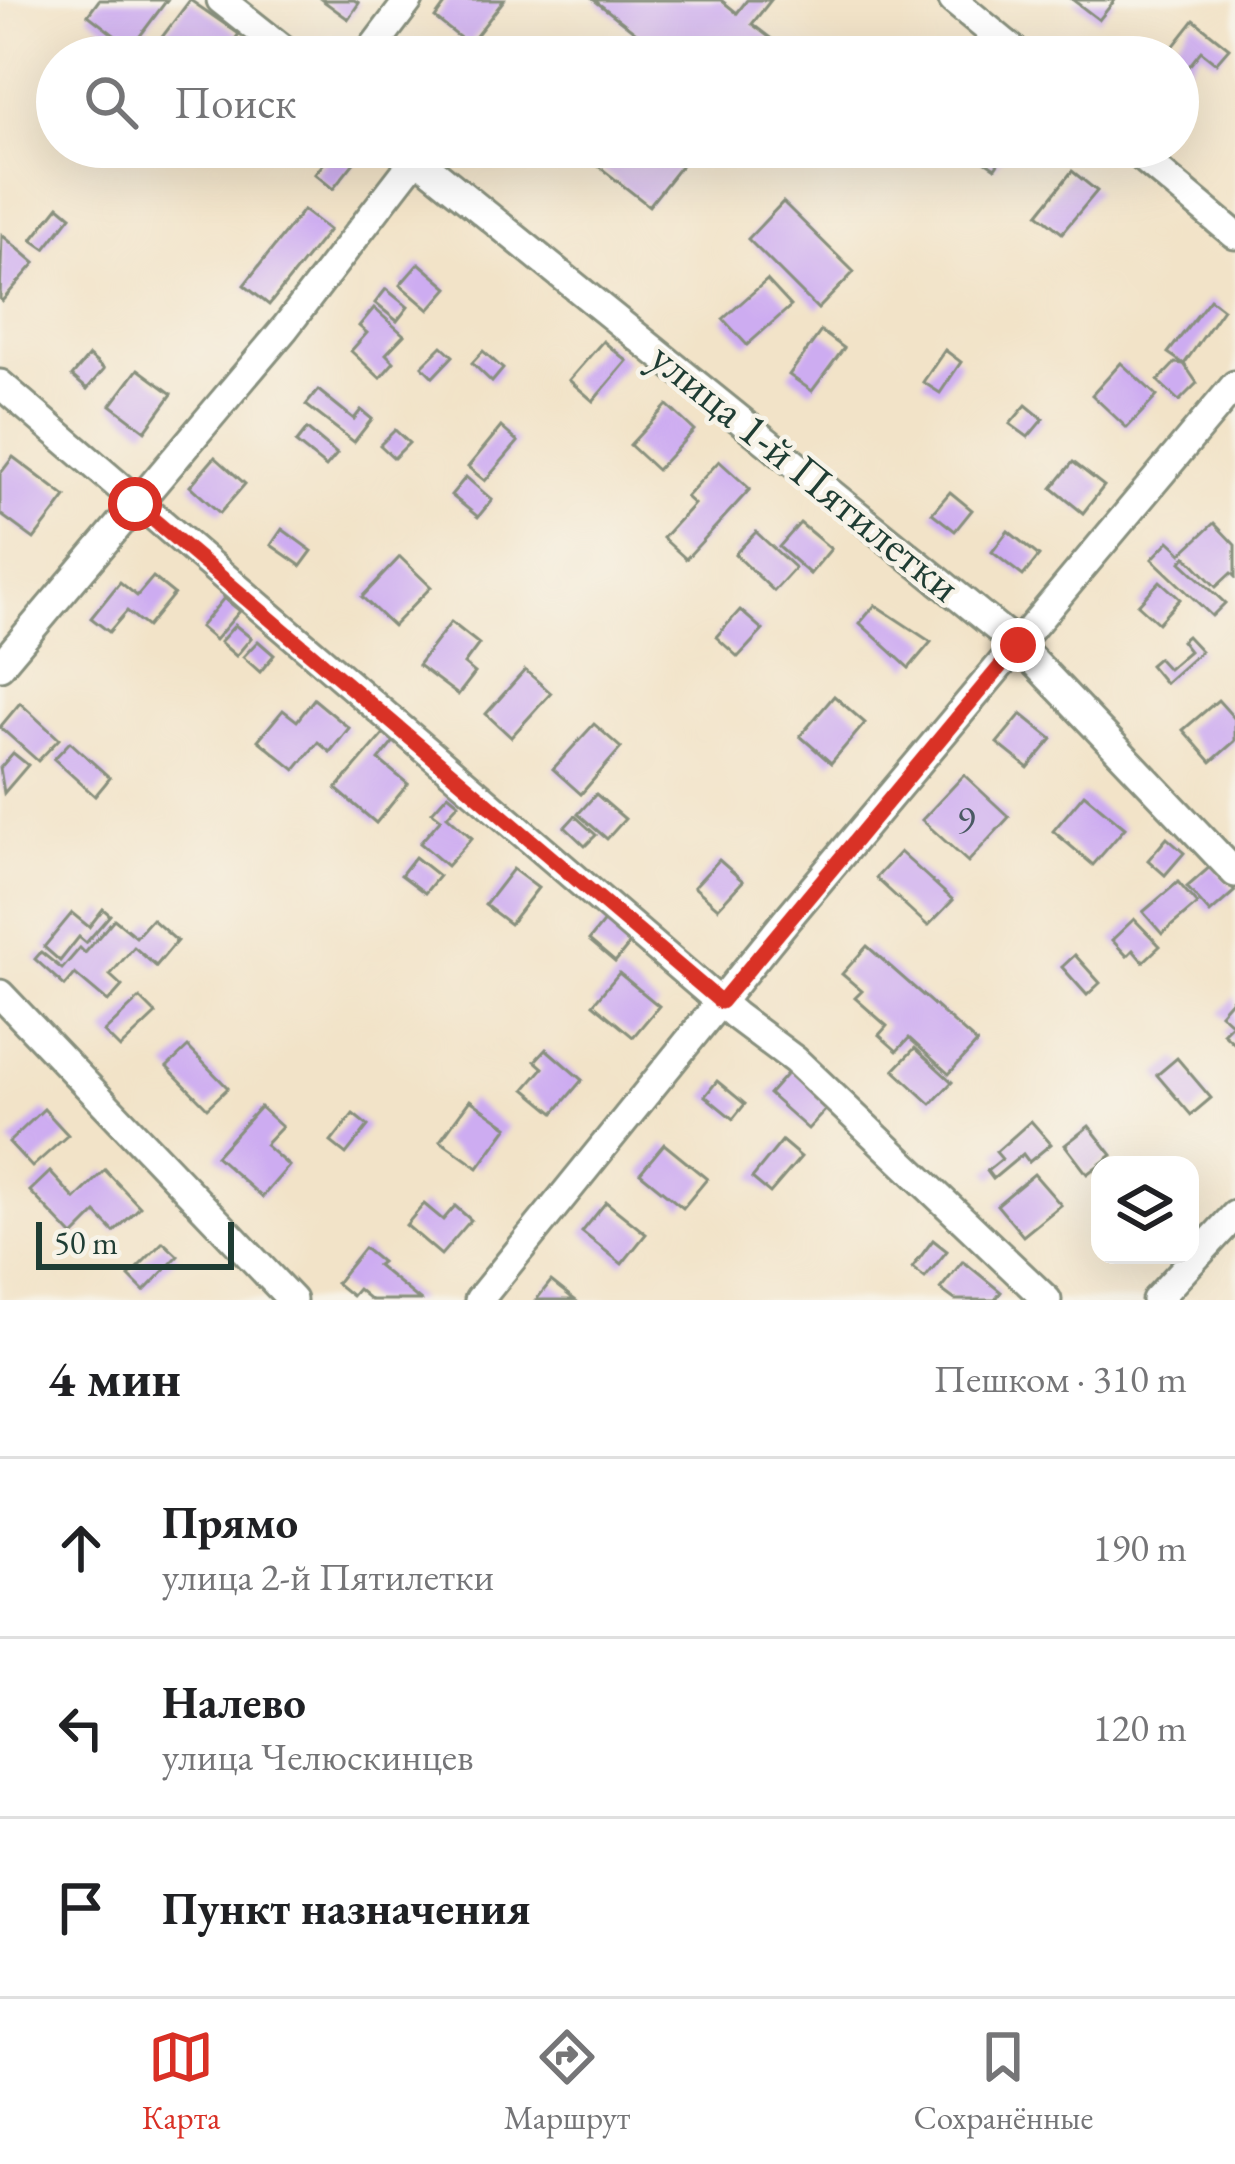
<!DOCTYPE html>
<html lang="ru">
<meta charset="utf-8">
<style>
body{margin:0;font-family:"EB Garamond",serif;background:#f2f2f2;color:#202124}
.controls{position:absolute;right:36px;bottom:36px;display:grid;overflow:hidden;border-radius:24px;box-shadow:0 12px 48px #0002}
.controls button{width:108px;height:108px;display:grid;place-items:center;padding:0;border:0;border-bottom:3px solid #e0e0e0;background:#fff;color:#202124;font:60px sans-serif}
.scale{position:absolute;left:36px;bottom:30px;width:198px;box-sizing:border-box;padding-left:12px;border:6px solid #1f3d34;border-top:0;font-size:33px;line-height:42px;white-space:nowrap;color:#1f3d34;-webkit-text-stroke:9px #f7f3e8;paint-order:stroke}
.stop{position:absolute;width:36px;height:36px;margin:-27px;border:9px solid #d93025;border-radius:50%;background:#fff}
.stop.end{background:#d93025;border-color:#fff;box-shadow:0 3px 12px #0008}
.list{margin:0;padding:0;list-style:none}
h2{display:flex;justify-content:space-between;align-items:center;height:156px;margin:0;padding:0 48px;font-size:51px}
h2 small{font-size:39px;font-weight:400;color:#757577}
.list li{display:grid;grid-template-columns:78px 1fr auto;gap:36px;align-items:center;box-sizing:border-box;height:180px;padding:0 48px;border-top:3px solid #e0e0e0}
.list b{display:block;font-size:45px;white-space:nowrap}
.list p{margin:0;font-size:39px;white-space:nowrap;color:#757577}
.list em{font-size:39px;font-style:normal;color:#757577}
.icon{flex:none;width:66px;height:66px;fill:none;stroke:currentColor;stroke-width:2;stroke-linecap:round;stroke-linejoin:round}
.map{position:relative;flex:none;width:1235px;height:1300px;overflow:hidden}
.search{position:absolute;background:#fff;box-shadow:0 12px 48px #0002;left:36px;right:36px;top:36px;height:132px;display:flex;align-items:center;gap:30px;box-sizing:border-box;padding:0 42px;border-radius:66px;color:#757577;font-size:45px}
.sheet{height:696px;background:#fff}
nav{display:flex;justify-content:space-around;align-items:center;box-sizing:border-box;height:168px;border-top:3px solid #e0e0e0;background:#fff;font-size:33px;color:#757577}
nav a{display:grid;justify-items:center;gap:6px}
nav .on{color:#d93025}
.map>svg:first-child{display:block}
.building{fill:#cdacf1}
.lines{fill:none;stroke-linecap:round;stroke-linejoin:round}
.minor-casing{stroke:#88907e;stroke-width:33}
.minor{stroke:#fff;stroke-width:27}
.route{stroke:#d93025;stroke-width:15}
.labels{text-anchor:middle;stroke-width:9;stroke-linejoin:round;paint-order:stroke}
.number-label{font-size:39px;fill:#4a5963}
.street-label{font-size:45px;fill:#1f3d34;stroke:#f7f3e8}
</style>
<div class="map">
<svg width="1235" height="1300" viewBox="0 0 1235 1300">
<rect width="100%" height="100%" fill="#f7f3e8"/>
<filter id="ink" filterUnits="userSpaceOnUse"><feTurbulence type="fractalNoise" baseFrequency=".00833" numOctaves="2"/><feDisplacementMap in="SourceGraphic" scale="24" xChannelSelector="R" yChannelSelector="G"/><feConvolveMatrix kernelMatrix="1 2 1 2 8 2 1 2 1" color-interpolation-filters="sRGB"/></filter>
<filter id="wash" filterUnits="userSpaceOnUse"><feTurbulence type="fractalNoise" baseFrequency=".004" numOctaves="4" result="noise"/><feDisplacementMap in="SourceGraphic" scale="48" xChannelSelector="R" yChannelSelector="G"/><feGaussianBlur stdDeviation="2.7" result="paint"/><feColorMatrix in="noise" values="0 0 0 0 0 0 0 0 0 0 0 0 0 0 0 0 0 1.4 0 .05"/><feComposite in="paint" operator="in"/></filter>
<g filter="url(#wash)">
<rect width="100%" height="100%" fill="#f2e3c8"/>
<g id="blocks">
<g class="building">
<path d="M99,0H167L131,48L88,15Z"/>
<path d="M190,0L239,34L222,57H147Z"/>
<path d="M322,0H354L359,3L348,19Z"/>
<path d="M448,0H504L469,45L435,18Z"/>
<path d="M594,0H721L737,13L747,0H771L752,24L773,40L760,57H667Z"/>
<path d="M1073,0H1115L1099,20Z"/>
<path d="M1194,20L1229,48L1216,63L1201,51L1178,80V57H1165Z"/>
<path d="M337,147L357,159L333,189L315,174Z"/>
<path d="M574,147H696L649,206Z"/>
<path d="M981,147H1009L995,168L976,155Z"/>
<path d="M1072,171L1097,191L1062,233L1038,214Z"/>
<path d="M783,202L854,272L818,309L748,239Z"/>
<path d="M59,206L71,216L45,249L32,240Z"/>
<path d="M303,210L329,230L269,305L244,285Z"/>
<path d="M2,235L35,263L2,301L0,299Z"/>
<path d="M419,263L448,288L429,310L400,285Z"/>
<path d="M767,280L791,306L747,345L723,319Z"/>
<path d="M386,289L408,307L397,321L375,303Z"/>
<path d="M1210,299L1223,309L1184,364L1168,353Z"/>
<path d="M374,308L404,335L386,354L394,362L380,378L351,351L367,333L359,326Z"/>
<path d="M821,331L844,348L812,391L789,375Z"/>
<path d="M603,341L627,361L593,401L569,380Z"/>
<path d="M442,346L453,356L433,377L422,366Z"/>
<path d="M945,350L961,362L940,393L923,382Z"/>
<path d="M483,351L503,369L492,382L472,363Z"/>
<path d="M89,356L104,369L87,389L72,376Z"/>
<path d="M1121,363L1157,396L1127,428L1092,395Z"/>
<path d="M1175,363L1184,364L1197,383L1179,401L1158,381Z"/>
<path d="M138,369L172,394L145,431L111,405Z"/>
<path d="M318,390L354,419L361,410L372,419L354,442L306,405Z"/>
<path d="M667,405L694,430L657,470L630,445Z"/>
<path d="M1026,405L1043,419L1028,437L1010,424Z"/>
<path d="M501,427L518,442L485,481L468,467Z"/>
<path d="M307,429L337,454L326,467L296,443Z"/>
<path d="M395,430L409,443L394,458L380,445Z"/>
<path d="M13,457L66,497L34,539L0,514V474Z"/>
<path d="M215,457L245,484L220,513L190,486Z"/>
<path d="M719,461L750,489L686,559L663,538L694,504L686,497Z"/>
<path d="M1073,462L1104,486L1083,513L1052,488Z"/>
<path d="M466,477L492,500L478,517L451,495Z"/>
<path d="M950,492L972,510L955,531L932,513Z"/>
<path d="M800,523L831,549L810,574L779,547Z"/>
<path d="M1214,523L1235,545V577L1231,573L1216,587L1186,556L1181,562L1225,603L1212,616L1152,559L1169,541L1182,553Z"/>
<path d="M282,529L312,551L301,566L271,545Z"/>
<path d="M1008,531L1039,556L1023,576L992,552Z"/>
<path d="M756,532L795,568L774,591L735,554Z"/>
<path d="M400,557L431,587L393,626L362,597Z"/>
<path d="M153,577L174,594L147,627L127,611L109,632L91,618L120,582L137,596Z"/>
<path d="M1160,581L1180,599L1158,623L1138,605Z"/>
<path d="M224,598L240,611L215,640L200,627Z"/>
<path d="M875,605L931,642L909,668L860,623Z"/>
<path d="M740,610L763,630L738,657L716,637Z"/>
<path d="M451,622L479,644L464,664L475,673L458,695L418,665Z"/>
<path d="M235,625L251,638L236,656L220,642Z"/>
<path d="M1187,636L1201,651L1165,683L1150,665L1158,658L1168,669L1189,651L1181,641Z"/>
<path d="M258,641L274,655L260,672L243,657Z"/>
<path d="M525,670L551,693L511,737L486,714Z"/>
<path d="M834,696L865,723L831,763L800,736Z"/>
<path d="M314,699L349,728L330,752L318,742L295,770L258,740L283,710L297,721Z"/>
<path d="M1218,700L1235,719V741L1211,762L1183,730Z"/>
<path d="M20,703L59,739L38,761L0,727Z"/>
<path d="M1021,714L1052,739L1028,768L997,743Z"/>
<path d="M594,724L621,748L581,794L553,769Z"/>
<path d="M386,731L396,739L379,760L408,784L376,823L336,789Z"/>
<path d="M70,742L110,778L95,796L54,759Z"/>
<path d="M13,753L28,765L4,793L0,768Z"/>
<path d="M964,775L1009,817L968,862L922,820Z"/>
<path d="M448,794L459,803L447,816L472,838L447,866L420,843L441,819L432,812Z"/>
<path d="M596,794L625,819L607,839L578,814Z"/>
<path d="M1084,794L1125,828L1093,865L1053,831Z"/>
<path d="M575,816L596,835L585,846L565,827Z"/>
<path d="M1167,838L1184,853L1165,875L1148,860Z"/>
<path d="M900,852L953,900L928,926L876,878Z"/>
<path d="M415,857L439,876L425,893L401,875Z"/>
<path d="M719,860L743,881L718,908L694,887Z"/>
<path d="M1212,865L1235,891L1210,913L1187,887Z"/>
<path d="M513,869L538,888L510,924L485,905Z"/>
<path d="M1178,882L1197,904L1162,934L1143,912Z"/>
<path d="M103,909L110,915L86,943L79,937L60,961L44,947L72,913L89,927Z"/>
<path d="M610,914L637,935L615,962L589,940Z"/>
<path d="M114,919L136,937L152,919L177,941L156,966L134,947L110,975L122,986L108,1002L75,974L65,986L35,959L41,952L62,969L80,948L85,953Z"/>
<path d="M1134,919L1160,946L1143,962L1133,950L1127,956L1112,940Z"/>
<path d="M867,946L977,1043L949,1074L909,1038L897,1051L879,1035L887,1026L855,998L862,991L842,974Z"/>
<path d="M1075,955L1100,983L1087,995L1062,967Z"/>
<path d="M619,973L659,1006L633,1037L593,1004Z"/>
<path d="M1235,996V1044L1223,1033L1232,1024L1220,1013Z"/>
<path d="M140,998L156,1014L120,1048L104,1032Z"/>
<path d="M188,1047L228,1088L207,1108L167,1067Z"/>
<path d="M915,1048L952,1082L931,1104L894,1070Z"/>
<path d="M546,1049L582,1080L554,1113L525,1089L543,1068L535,1061Z"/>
<path d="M1177,1058L1211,1098L1191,1115L1157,1075Z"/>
<path d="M792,1068L832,1103L808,1129L769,1094Z"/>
<path d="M717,1081L745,1104L733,1119L705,1096Z"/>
<path d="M470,1100L508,1127L478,1168L440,1141Z"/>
<path d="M260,1107L282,1127L265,1145L289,1166L262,1197L216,1156Z"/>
<path d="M44,1109L68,1135L32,1167L9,1142Z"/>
<path d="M353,1114L368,1126L346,1154L331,1142Z"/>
<path d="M1031,1121L1051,1144L1029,1162L1023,1154L993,1179L987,1171L1002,1159L996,1152Z"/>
<path d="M1089,1126L1112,1155L1087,1174L1065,1145Z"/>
<path d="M782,1141L801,1157L770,1193L752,1178Z"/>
<path d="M664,1144L707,1179L683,1208L640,1173Z"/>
<path d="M105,1170L140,1207L114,1232L96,1213L73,1236L30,1191L50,1172L75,1199Z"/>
<path d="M1034,1174L1061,1205L1023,1236L997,1205Z"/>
<path d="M606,1202L646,1234L622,1264L582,1232Z"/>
<path d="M424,1204L443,1220L455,1206L471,1220L441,1255L406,1225Z"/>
<path d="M933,1240L947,1251L925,1278L912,1268Z"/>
<path d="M163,1242L178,1256L144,1291L129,1276Z"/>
<path d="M364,1248L381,1262L377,1265L420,1300H371L358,1289L352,1296L336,1283Z"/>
<path d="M963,1261L1001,1292L995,1300H955L940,1289Z"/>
<path d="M551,1281L575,1300H536Z"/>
</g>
</g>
</g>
<g filter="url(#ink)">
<use href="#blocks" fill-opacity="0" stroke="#88907e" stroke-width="3"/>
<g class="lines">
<g class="minor-casing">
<g id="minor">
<path d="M221,0L293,57"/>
<path d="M953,0L1022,57"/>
<path d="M366,57L409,0"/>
<path d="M403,147L1018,645L1235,873"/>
<path d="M1130,147L1235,235"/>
<path d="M0,384L736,1016L795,1060L1047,1300"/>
<path d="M0,666L285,328L416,158"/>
<path d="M0,994L292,1300"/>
<path d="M479,1300L788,918L1235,385"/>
<path d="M1156,1300L1235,1215"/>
</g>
</g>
<use href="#minor" class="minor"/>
</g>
</g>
<g class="lines" filter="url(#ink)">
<path class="route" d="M135,504L721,1002L1018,645"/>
</g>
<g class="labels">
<g class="number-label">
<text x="966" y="833">9</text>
</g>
<g class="street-label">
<text transform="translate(806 471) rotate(39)" y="16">улица 1-й Пятилетки</text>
</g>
</g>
</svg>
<div class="controls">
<button><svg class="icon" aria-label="layers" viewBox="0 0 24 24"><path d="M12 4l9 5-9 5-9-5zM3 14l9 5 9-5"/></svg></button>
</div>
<div class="scale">50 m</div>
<div class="stop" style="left:135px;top:504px"></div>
<div class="stop end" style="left:1018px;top:645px"></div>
<div class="search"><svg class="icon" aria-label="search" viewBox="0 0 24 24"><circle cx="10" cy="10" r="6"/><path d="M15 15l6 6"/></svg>Поиск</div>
</div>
<section class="sheet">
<h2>4 мин<small>Пешком · 310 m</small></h2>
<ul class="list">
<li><svg class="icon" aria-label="ahead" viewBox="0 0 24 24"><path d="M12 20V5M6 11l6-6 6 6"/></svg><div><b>Прямо</b><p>улица 2-й Пятилетки</p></div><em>190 m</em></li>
<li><svg class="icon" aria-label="left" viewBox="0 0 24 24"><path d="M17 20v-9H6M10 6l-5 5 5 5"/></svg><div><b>Налево</b><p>улица Челюскинцев</p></div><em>120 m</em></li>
<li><svg class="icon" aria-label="arrive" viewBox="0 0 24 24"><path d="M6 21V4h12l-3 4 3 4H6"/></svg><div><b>Пункт назначения</b></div></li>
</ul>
</section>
<nav>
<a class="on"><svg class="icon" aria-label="map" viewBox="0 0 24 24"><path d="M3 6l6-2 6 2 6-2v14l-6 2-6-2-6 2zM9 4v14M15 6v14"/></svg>Карта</a>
<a><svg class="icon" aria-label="directions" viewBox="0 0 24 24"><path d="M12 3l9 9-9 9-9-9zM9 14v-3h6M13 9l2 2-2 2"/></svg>Маршрут</a>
<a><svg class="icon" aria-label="saved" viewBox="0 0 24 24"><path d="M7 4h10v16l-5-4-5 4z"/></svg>Сохранённые</a>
</nav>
